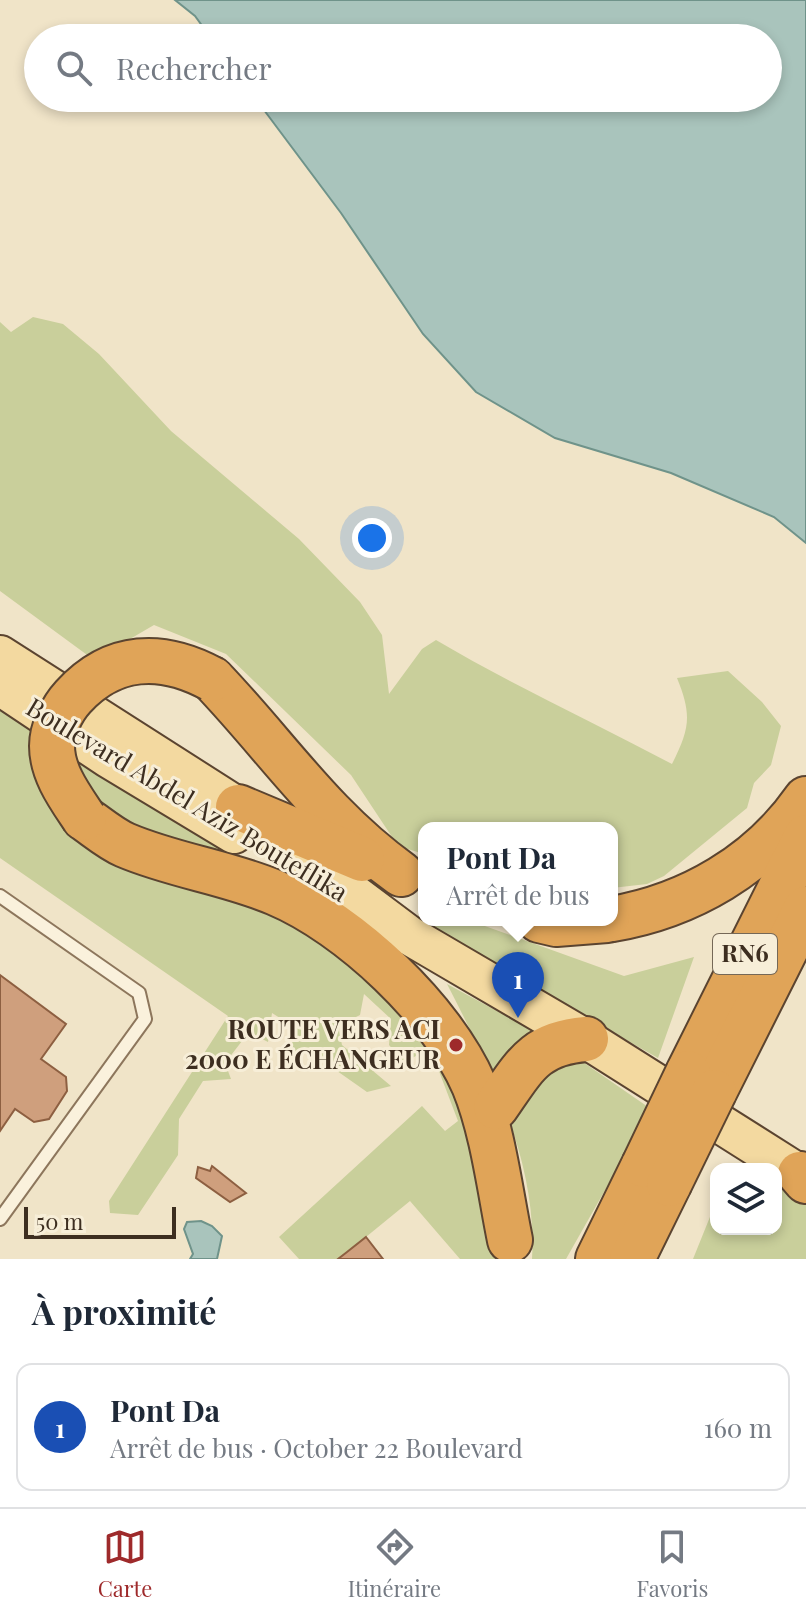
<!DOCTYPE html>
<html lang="fr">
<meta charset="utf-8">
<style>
body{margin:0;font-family:"Playfair Display",serif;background:#f2f2f3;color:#1f2937}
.controls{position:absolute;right:24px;bottom:24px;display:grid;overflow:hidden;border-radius:16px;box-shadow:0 4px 12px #0003}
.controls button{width:72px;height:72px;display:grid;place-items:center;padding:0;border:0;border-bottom:2px solid #e0e1e3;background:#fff;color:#1f2937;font:40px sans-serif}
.scale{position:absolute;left:24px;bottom:20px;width:152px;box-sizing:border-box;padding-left:8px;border:4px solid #3d2e20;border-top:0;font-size:22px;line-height:28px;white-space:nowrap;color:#3d2e20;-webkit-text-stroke:6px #f7eed8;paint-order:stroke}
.you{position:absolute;left:372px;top:538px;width:28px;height:28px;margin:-20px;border:6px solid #fff;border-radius:50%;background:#1a73e8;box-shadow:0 0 0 12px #1a73e833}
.badge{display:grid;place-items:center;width:52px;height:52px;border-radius:50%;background:#9e2a2b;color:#fff;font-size:26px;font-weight:700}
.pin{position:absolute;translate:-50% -66px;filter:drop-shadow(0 2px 4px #0008)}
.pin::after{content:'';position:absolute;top:42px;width:28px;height:24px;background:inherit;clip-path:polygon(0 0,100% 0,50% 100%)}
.popup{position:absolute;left:418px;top:822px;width:200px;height:104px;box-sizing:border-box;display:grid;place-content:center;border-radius:16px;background:#fff;filter:drop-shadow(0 2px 6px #0005);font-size:26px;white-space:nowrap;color:#747a83}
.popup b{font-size:30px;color:#1f2937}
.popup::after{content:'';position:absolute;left:50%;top:100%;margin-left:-16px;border:16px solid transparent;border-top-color:#fff}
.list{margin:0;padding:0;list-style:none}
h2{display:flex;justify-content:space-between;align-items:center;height:104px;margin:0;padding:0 32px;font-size:34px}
h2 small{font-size:26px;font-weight:400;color:#747a83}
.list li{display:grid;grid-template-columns:52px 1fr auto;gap:24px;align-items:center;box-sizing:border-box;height:128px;margin:0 16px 16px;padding:0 16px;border:2px solid #e0e1e3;border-radius:16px}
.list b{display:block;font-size:30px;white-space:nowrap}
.list p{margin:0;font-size:26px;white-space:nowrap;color:#747a83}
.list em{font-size:26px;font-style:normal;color:#747a83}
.icon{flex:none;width:44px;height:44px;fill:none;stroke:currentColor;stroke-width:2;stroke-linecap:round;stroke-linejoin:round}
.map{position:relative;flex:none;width:806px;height:1259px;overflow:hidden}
.search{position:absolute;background:#fff;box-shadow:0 4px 12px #0003;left:24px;right:24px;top:24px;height:88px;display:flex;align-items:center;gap:20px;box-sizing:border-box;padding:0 28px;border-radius:44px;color:#747a83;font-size:30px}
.sheet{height:248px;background:#fff}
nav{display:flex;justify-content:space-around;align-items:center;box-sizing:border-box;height:112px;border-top:2px solid #e0e1e3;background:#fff;font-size:22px;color:#747a83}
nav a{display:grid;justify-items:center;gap:4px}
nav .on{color:#9e2a2b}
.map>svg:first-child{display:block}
.green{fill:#c9cf9b}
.water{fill:#a9c4bc;stroke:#6f938a;stroke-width:2}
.building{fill:#cf9f7d;stroke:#8d5f41;stroke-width:2}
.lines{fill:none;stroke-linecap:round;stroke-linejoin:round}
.lane-casing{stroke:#8d765c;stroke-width:16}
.primary-casing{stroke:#5b4430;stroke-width:42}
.highway-casing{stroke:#5b4430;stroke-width:48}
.lane{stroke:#faf1dc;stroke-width:12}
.primary{stroke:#f3d9a0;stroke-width:38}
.highway{stroke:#e0a458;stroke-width:44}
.highway-bridge-casing{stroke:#5b4430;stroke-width:48;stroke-linecap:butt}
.highway-bridge{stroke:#e0a458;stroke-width:44}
.poi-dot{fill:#9e2a2b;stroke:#f7eed8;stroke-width:3}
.labels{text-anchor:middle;stroke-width:6;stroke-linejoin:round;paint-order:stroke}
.shield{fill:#f7eed8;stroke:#756857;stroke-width:2}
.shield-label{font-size:24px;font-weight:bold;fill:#3d2e20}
.street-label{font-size:26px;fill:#3d2e20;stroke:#f7eed8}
.poi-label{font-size:26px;font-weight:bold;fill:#3d2e20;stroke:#f7eed8;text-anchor:end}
</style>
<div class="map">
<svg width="806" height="1259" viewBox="0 0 806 1259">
<rect width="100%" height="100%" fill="#f0e4c8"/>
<g class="green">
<path d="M33,317L63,324L99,354L171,431L299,539L360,602L382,635L389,694L422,649L436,640C512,685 593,722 672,764C690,728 692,715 677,678L728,671L762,702L781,726L771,765L754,783L747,808L664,876L647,884L612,888V828H424V854L398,846L351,775L226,654L154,625L94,660L0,591V322L11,332Z"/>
<path d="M0,689L197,828L351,945L430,1049L404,1062L389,1045L391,1019L364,994L360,1015L338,1026L342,1045L391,1086L367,1092L310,1052H284L291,1025L272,1013L268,1042L249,1032L225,1063L231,1079L203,1081L179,1119L178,1155L138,1215L110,1213L109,1201L228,1016L0,858Z"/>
<path d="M424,913V920H468L624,976L694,957L658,1058L415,920Z"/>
<path d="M447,984L551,1040L651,1109L566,1259H532C538,1162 490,1068 447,984Z"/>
<path d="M450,1057L502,1233L499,1259H460L410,1201L339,1259H299L279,1237L422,1106L445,1131L458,1121L437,1066Z"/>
<path d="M776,1185L806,1204V1259H693L716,1202V1229H776Z"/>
</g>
<g class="water">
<path d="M175,0H806V543L774,517L671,473L555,438L476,392L423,334L341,213L255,98H768V38H211L195,16Z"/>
<path d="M201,1221L212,1226L222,1236L217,1259H190L193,1254L184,1229L187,1222Z"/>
</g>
<g class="building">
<path d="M0,975L66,1024L41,1059L66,1077L67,1091L49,1119L34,1122L15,1109L0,1131Z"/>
<path d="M212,1166L246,1193L230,1202L196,1178L198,1167L210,1171Z"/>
<path d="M366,1237L383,1259H338L347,1252Z"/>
</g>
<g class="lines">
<g class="lane-casing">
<path id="lane" d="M0,896L139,993L145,1019L0,1219"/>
</g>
<g class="primary-casing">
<g id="primary">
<path d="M0,655L238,807L410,936L586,1039L806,1178"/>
<path d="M0,686L108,758L234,834"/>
</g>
</g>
<g class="highway-casing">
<g id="highway">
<path d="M212,679C277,747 322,817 401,874"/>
<path d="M238,807L362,859"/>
<path d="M84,818C97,827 111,839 125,845C174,866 227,872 276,893C350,924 442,1011 474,1085C493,1131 500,1191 510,1240"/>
<path d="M612,919C689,906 760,865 806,799"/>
<path d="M539,920L556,924L607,920"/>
<path d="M688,1073L806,837"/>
<path d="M714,1092L806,909"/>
<path d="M496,1107C524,1067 534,1043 586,1039"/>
<path d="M800,1174L806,1181"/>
<path d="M598,1259L644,1165"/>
<path d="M632,1259L669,1184"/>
</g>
</g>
<use href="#lane" class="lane"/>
<use href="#primary" class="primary"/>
<use href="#highway" class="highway"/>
<g class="highway-bridge-casing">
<g id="highway-bridge">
<path d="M84,818C70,797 52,773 52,746C52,729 62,709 73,697C113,653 162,652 212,679"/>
<path d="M644,1165L688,1073"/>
<path d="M669,1184L714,1092"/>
</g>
</g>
<use href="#highway-bridge" class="highway-bridge"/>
</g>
<circle class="poi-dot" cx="456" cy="1045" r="8"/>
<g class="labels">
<rect class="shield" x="713" y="934" width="64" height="40" rx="6"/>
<g class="shield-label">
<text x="745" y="962">RN6</text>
</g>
<g class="street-label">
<text transform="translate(187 800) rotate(31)" y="9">Boulevard Abdel Aziz Bouteflika</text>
</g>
<g class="poi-label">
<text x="440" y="1039">ROUTE VERS ACI<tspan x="440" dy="30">2000 E ÉCHANGEUR</tspan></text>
</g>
</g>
</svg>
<div class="controls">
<button><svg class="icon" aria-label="layers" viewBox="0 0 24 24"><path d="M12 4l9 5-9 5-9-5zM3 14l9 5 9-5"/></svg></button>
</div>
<div class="scale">50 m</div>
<div class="you"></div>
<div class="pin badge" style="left:518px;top:1018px;background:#1a4fb4">1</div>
<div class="popup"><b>Pont Da</b>Arrêt de bus</div>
<div class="search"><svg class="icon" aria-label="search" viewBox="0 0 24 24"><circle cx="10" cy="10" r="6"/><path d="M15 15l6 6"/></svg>Rechercher</div>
</div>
<section class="sheet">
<h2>À proximité<small></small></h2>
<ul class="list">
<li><span class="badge" style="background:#1a4fb4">1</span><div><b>Pont Da</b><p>Arrêt de bus · October 22 Boulevard</p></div><em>160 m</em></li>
</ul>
</section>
<nav>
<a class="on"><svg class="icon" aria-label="map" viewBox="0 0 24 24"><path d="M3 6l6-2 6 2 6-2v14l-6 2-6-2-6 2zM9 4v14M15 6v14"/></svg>Carte</a>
<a><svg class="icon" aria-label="directions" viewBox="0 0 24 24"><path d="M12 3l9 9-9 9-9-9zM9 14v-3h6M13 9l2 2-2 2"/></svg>Itinéraire</a>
<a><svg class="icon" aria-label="saved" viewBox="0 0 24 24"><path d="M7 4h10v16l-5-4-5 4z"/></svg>Favoris</a>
</nav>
